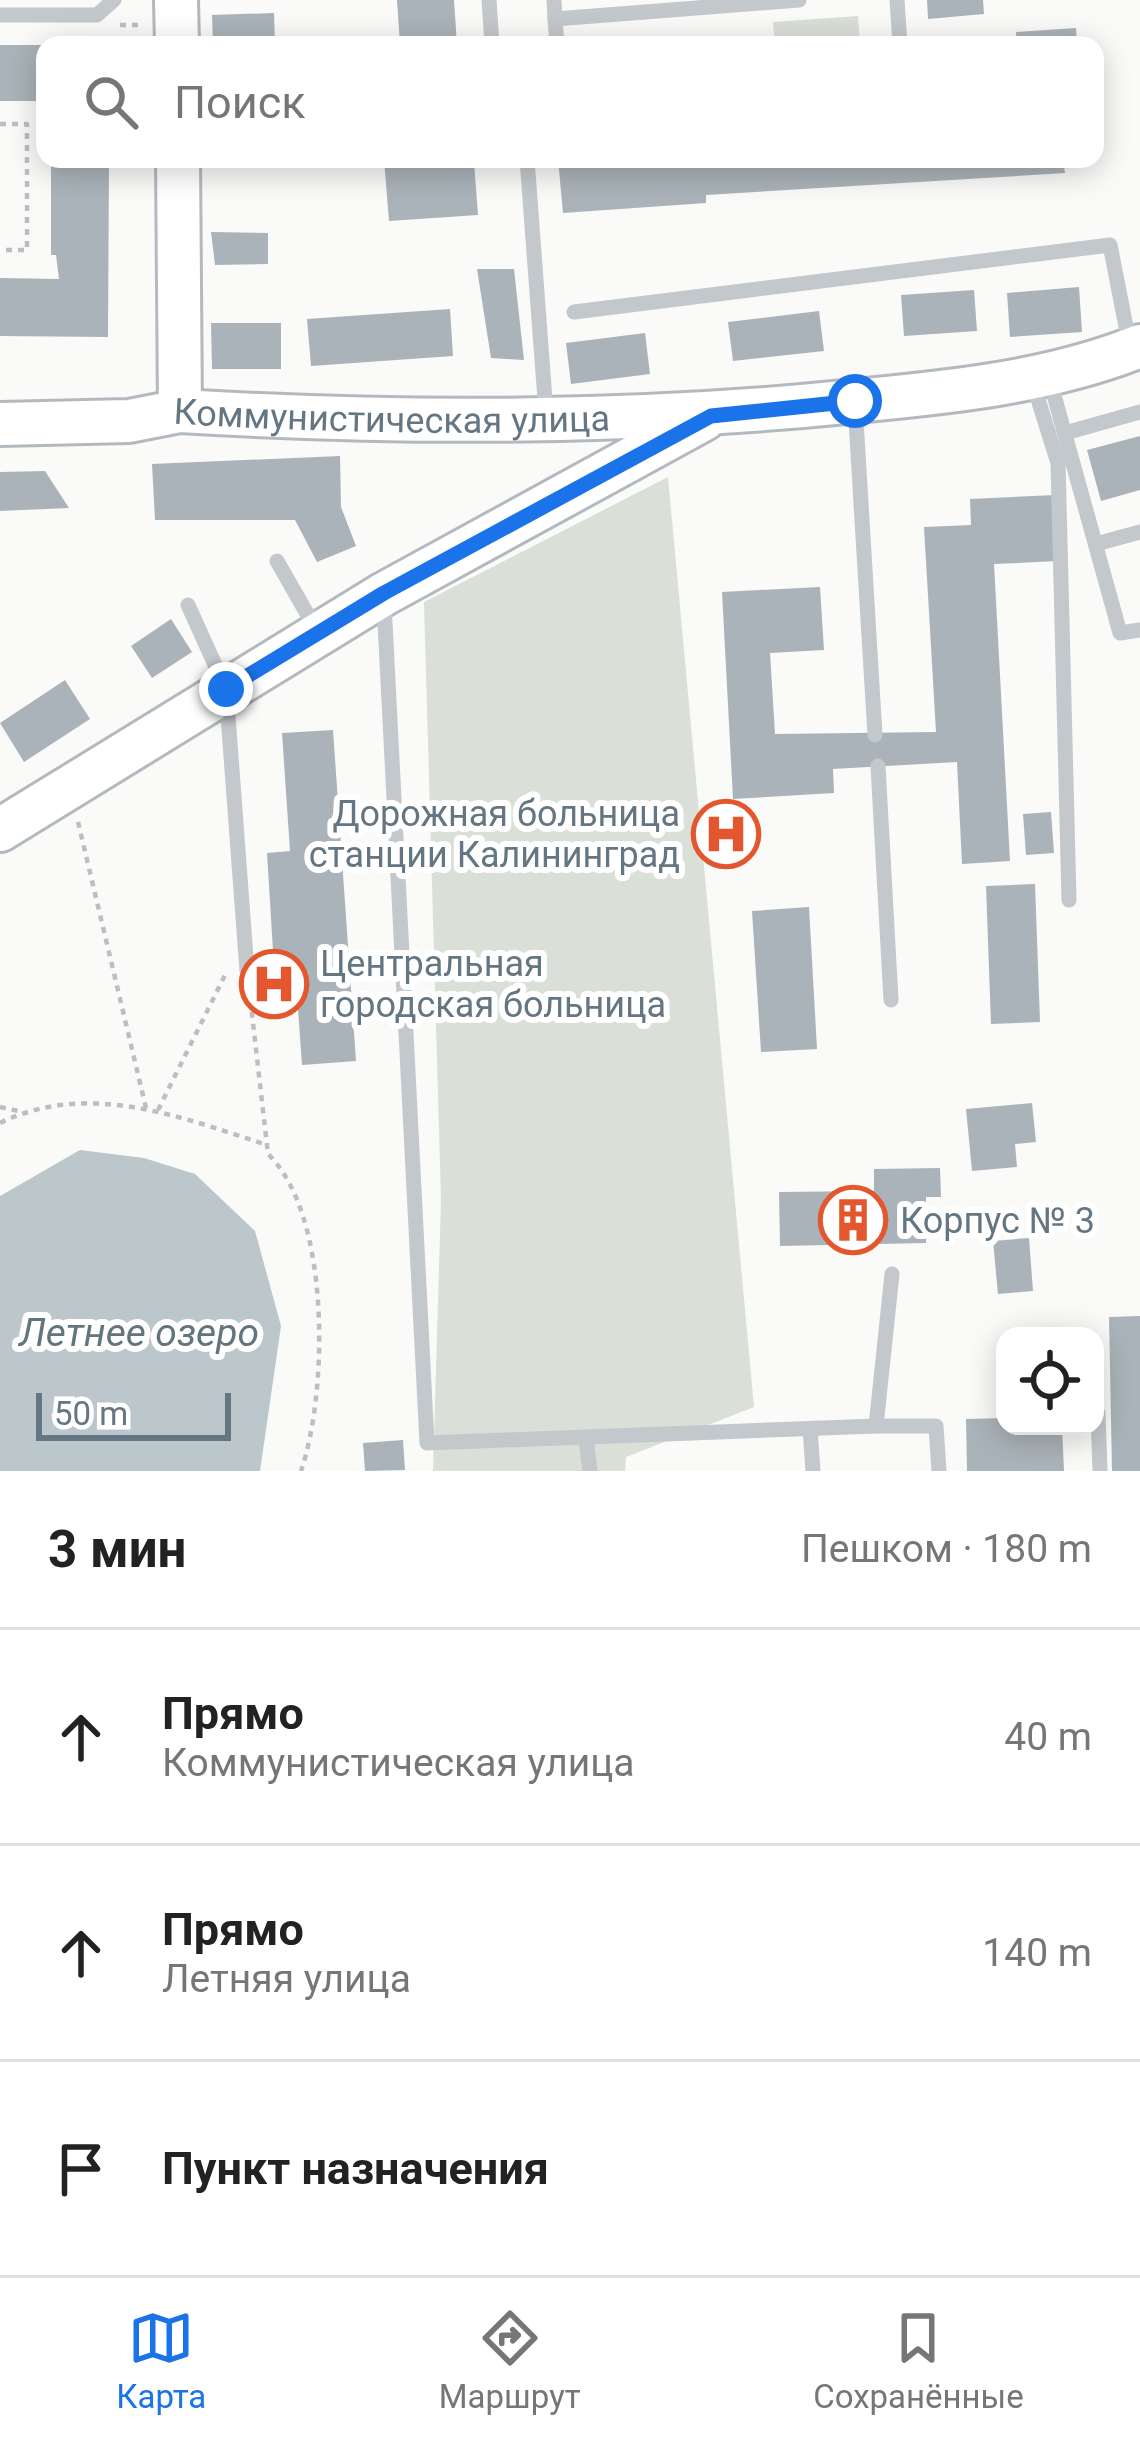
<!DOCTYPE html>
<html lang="ru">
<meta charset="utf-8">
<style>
body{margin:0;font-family:Roboto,sans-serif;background:#f6f6f6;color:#222}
.controls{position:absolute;right:36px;bottom:36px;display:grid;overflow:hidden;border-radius:24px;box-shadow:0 6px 30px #0003}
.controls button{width:108px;height:108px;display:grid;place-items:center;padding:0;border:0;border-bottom:3px solid #e0e0e0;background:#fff;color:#222;font:60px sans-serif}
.scale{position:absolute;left:36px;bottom:30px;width:195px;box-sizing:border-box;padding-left:12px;border:6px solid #657683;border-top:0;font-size:33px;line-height:42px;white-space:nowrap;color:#657683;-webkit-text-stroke:9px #fff;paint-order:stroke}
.stop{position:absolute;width:36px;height:36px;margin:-27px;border:9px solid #1a73e8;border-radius:50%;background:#fff}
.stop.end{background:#1a73e8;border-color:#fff;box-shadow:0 3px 12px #0008}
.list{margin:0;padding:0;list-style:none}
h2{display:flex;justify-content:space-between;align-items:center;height:156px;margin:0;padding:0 48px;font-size:51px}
h2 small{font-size:39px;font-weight:400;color:#767676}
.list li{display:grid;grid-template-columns:78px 1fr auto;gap:36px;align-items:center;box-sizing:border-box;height:216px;padding:0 48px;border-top:3px solid #e0e0e0}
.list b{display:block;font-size:45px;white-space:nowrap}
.list p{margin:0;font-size:39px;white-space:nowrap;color:#767676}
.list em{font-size:39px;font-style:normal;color:#767676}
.icon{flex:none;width:66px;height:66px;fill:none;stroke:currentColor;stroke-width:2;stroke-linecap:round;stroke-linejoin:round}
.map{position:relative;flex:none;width:1140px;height:1471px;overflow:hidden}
.search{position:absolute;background:#fff;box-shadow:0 6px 30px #0003;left:36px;right:36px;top:36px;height:132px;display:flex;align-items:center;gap:30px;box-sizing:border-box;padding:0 42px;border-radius:24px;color:#767676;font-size:45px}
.sheet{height:804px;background:#fff}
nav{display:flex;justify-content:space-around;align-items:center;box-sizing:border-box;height:168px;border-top:3px solid #e0e0e0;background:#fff;font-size:33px;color:#767676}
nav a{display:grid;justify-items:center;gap:6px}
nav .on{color:#1a73e8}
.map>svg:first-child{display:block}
.green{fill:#dadfd7}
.water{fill:#bbc7cb}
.building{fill:#aab3b9}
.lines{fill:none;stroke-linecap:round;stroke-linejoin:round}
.secondary-casing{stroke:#b3babf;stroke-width:48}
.path{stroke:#bbbfc2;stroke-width:4.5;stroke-dasharray:6 6;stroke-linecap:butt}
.lane{stroke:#c3c8cc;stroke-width:15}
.secondary{stroke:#fff;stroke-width:42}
.route{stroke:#1a73e8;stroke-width:15}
.labels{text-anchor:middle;stroke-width:12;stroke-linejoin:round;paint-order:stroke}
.street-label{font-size:36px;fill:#657683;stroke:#fff}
.poi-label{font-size:36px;fill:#657683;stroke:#fff;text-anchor:start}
.water-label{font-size:39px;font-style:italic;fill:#60757c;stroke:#fff}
</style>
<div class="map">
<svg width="1140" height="1471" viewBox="0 0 1140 1471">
<rect width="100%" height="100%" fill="#fafaf8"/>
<g class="green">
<path d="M858,16L860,45H775L773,22Z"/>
<path d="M668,477L754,1407L626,1457L625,1471H433L441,1200L424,602Z"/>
</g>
<path class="water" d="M80,1150L144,1158L195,1174L255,1231L281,1326L260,1471H0V1196Z"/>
<g class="building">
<path d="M397,0H454L457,45H400Z"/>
<path d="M927,0H983L984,14L928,19Z"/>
<path d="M274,13L275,45H213L212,15Z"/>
<path d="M1076,28L1077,45H1017L1016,32Z"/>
<rect x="0" y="45" width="45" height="56"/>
<path d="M51,159H109L108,337L0,336V278L59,279L56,255H51Z"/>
<path d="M384,159L474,162L478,215L389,221Z"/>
<path d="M558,159H1086V165L1064,166L1065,173L706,195V203L563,213Z"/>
<path d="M211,232L268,233V264L215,265Z"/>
<path d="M477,269H514L524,360L491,358Z"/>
<path d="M1079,287L1082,332L1010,337L1007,293Z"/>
<path d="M974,290L977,331L904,336L901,295Z"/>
<path d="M450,309L453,356L311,366L307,319Z"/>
<path d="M819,311L824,351L733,361L728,322Z"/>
<path d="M211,323H281V369H212Z"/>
<path d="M645,333L650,374L571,384L566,343Z"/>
<path d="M1140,436V490L1101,501L1087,450Z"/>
<path d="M340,456L341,507L356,546L317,562L295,520H155L152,464Z"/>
<path d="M45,471L69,508L0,511V472Z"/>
<path d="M1055,495L1058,561L994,564L1010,861L962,864L957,762L833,769L834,793L733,799L722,592L820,587L824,650L770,653L775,734L936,732L924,527L971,525L970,499Z"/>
<path d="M171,619L192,652L152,678L131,646Z"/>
<path d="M65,680L90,719L24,762L0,723Z"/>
<path d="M333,730L356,1061L302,1065L295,966L274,967L267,853L290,851L282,733Z"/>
<path d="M1051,812L1054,853L1026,855L1023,814Z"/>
<path d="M1035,884L1040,1022L991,1024L986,886Z"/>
<path d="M809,907L817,1049L761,1052L752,911Z"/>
<path d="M1032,1103L1036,1142L1015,1144L1017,1167L972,1171L966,1109Z"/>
<path d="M940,1168L941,1197H926V1243L780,1246L779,1192L874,1191V1169Z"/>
<path d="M1029,1238L1033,1291L998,1294L993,1241Z"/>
<path d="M1140,1316V1471H1112L1109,1317Z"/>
<path d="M1005,1418V1426H1062L1064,1471H967L966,1419Z"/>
<path d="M403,1440L405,1470L365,1471L363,1443Z"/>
</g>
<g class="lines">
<g class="secondary-casing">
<g id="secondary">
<path d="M176,0L177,45"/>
<path d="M178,159L180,411"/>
<path id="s1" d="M0,424L129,421L180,411C400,424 626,424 845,402C943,393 1048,383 1140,346"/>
<path d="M0,830L384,594L704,419"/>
</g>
</g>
<g class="path">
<path d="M120,25H144"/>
<path d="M0,124H27V250H0"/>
<path d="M78,822L146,1108"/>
<path d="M249,988L268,1154C331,1215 328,1392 301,1471"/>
<path d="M0,1107L23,1112"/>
<path d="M158,1110L225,975"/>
<path d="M0,1123C88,1080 181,1117 267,1145"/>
</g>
<g class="lane">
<path d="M489,0L492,45"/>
<path d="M554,0L555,19L799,0"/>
<path d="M897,0L900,45"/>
<path d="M0,15H97L114,0"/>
<path d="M555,19L557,45"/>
<path d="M527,159L546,413"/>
<path d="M574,312L1110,245L1130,347"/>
<path d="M1049,377L1120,633L1140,630"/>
<path d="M1032,380L1058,463L1069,900"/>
<path d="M855,404L875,735"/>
<path d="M1065,433L1140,412"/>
<path d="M1096,544L1140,532"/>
<path d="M277,561L317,631"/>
<path d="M384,603L427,1443L876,1426L892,1274"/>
<path d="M188,605L226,689L247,971"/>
<path d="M878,766L891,1000"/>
<path d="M1098,1413L1100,1471"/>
<path d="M876,1426H936L939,1471"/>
<path d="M810,1429L813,1471"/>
<path d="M586,1439L590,1471"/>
</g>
<use href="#secondary" class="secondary"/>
</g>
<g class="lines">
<path class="route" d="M226,689L384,593L711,416L855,401"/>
</g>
<defs>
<g id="hospital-ring" transform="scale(3.45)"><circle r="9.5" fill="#fff" stroke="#e4572e" stroke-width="1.5"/><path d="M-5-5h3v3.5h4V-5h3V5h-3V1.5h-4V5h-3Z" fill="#e4572e"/></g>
<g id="building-ring" transform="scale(3.45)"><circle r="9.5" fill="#fff" stroke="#e4572e" stroke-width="1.5"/><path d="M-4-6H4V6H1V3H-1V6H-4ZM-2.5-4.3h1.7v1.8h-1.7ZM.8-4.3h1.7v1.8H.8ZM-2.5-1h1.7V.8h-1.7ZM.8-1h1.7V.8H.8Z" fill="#e4572e"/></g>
</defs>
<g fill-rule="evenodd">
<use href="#hospital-ring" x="726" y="834"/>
<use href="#hospital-ring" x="274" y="984"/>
<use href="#building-ring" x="853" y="1220"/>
</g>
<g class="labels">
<g class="street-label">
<text dy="13" stroke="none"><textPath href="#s1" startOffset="393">Коммунистическая улица</textPath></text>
</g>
<g class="poi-label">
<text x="680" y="826" text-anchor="end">Дорожная больница<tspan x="680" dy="41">станции Калининград</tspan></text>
<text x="320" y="976">Центральная<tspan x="320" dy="41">городская больница</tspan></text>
<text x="900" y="1233">Корпус № 3</text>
</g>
<g class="water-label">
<text x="139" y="1346">Летнее озеро</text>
</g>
</g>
</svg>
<div class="controls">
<button><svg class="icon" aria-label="locate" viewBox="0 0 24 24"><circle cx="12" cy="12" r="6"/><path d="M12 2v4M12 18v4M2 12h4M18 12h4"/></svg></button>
</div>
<div class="scale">50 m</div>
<div class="stop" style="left:855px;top:401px"></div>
<div class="stop end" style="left:226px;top:689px"></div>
<div class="search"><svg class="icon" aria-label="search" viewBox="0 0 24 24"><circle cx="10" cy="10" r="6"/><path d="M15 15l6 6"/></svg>Поиск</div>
</div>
<section class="sheet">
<h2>3 мин<small>Пешком · 180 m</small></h2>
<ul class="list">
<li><svg class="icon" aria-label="ahead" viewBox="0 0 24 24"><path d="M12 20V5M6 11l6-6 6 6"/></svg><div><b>Прямо</b><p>Коммунистическая улица</p></div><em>40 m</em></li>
<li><svg class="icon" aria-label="ahead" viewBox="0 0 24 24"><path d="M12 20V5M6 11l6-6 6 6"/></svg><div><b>Прямо</b><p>Летняя улица</p></div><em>140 m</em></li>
<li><svg class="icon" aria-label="arrive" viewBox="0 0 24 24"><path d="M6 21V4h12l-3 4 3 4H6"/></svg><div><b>Пункт назначения</b></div></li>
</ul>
</section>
<nav>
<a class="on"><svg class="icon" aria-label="map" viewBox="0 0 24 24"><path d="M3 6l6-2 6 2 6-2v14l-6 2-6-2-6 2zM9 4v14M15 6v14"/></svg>Карта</a>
<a><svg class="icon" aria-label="directions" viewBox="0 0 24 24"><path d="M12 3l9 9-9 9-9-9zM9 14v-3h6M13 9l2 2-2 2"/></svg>Маршрут</a>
<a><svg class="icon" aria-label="saved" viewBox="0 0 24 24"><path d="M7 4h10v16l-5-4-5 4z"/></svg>Сохранённые</a>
</nav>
